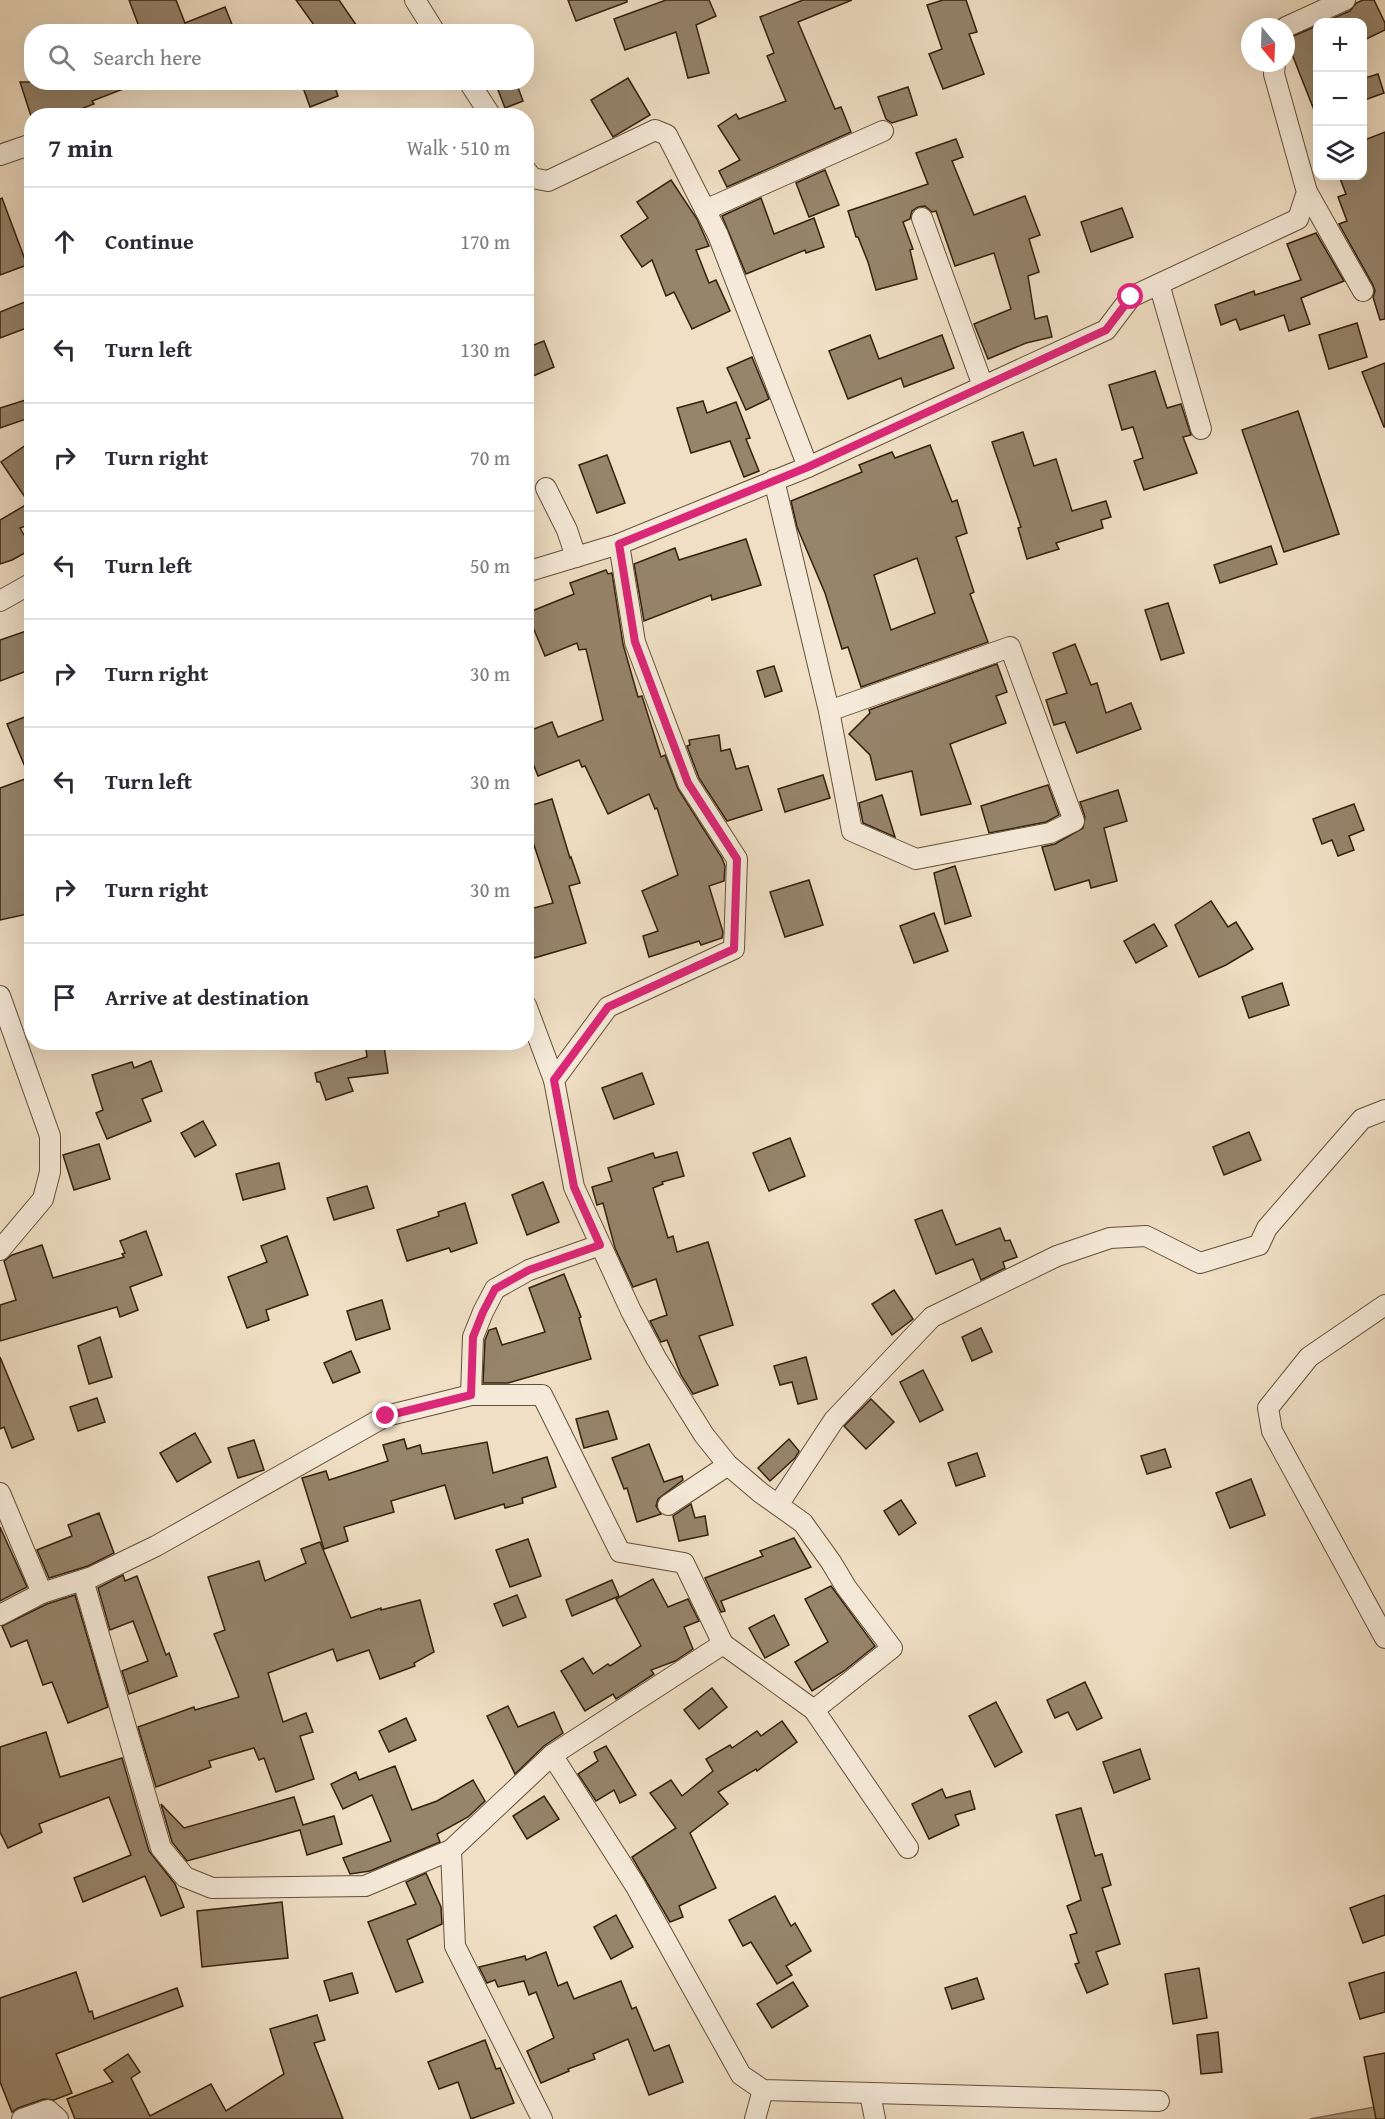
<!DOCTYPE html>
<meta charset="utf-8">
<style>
body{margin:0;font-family:"Gentium Book Plus",serif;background:#f2f2f3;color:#2b2b33}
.controls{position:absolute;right:18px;top:18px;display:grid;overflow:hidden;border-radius:12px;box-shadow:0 6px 24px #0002}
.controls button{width:54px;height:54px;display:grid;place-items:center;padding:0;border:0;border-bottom:2px solid #e1e1e2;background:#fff;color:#2b2b33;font:30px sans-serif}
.compass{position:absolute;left:1241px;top:18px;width:54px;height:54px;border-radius:50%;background:#fff;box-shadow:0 6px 24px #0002;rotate:161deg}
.stop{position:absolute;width:18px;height:18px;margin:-14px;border:4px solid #db2777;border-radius:50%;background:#fff}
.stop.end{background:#db2777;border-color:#fff;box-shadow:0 2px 6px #0008}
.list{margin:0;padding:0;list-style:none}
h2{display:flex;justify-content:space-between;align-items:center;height:78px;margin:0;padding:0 24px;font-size:26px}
h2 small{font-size:20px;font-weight:400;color:#7c7c81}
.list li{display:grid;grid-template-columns:39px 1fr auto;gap:18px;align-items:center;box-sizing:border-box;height:108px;padding:0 24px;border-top:2px solid #e1e1e2}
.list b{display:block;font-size:22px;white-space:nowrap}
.list em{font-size:20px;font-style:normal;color:#7c7c81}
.icon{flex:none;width:33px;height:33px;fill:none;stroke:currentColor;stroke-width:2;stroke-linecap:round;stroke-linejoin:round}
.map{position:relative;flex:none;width:1385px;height:2119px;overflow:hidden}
.search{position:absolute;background:#fff;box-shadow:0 6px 24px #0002;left:24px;top:24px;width:510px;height:66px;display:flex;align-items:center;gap:15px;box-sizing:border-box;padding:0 21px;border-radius:24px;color:#7c7c81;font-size:22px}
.panel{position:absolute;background:#fff;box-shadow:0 6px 24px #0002;left:24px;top:108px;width:510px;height:942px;border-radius:24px}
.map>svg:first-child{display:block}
.water{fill:#b09e85;stroke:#7f6c54;stroke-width:1.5}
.building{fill:#96846b;stroke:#35210b;stroke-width:1.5;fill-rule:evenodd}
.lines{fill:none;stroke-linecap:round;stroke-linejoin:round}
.street-casing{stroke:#645039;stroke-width:22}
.street{stroke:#f5ead9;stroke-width:20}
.route{stroke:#db2777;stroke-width:8}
</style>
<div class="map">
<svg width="1385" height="2119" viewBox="0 0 1385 2119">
<rect width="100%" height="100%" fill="#f0dfc4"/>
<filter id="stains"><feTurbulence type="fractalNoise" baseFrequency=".00333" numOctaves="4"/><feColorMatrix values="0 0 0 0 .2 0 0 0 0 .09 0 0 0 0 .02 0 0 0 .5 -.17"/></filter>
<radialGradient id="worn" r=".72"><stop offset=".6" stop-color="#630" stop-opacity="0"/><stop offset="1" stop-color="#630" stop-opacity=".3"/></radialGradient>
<path class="water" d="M1385,2105V2119H1310Z"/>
<g class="building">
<path d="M129,0H176L185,23L225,7L235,32H141Z"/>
<path d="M296,0H339L361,32H319Z"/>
<path d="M568,0H627V2L576,21Z"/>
<path d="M666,0H709L716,16L696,25L709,73L688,78L676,32L625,50L614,19Z"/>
<path d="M803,0H852L798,22L835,109L841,107L851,132L727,187L719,171L740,160L718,126L736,114L739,119L786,101L767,56L774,53L760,17Z"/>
<path d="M943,0H966L977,32L969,34L984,74L943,89L929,54L942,49L927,5Z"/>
<path d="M1363,0H1374L1385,23V30L1362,41V22H1325L1350,11L1356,3Z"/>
<path d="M1317,26V115H1316L1286,39Z"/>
<path d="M1378,74L1384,93L1362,101V79Z"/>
<path d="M628,78L650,115L613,137L591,100Z"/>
<path d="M20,82H136V84L92,101L94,104L63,116H31Z"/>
<path d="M301,82H333L338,96L310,107Z"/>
<path d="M495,82H516L523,101L505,108Z"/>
<path d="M908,87L917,115L892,123L886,119L878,97Z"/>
<path d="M1385,132V319L1380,320L1373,297L1375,291L1373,285L1339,224L1347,221L1338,197L1346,194L1339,176H1362V141Z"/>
<path d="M956,139L963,157L952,161L974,215L1025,196L1040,235L1029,239L1039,272L1028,276L1035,319L1047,316L1052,337L1026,343L988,359L974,324L1011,309L994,253L955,266L936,211L932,212L925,206L918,207L912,211L910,219L903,222L913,249L910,250L917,279L876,290L868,262L858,237H856L848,211L928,184L916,153Z"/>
<path d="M825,170L839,205L809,217L796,183Z"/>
<path d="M671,180L697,219L709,246L696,250L709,283L716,280L730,311L692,329L674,292L666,296L652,260L642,267L621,236L648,218L637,202Z"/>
<path d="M2,198L27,265L0,275V199Z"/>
<path d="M761,198L774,234L814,218L824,247L806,253L805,250L746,274L722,216Z"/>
<path d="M1122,208L1133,237L1091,252L1081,222Z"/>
<path d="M1316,233L1344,281L1301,298L1310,324L1289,331L1284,315L1240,330L1236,319L1221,325L1215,305L1254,291L1255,295L1301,280L1287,244Z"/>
<path d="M32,299V326L0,338V312Z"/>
<path d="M1357,323L1367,357L1329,369L1319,335Z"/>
<path d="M870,335L879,359L942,335L954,368L904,387L901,378L848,399L829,351Z"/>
<path d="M544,341L554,367L526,379V348Z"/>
<path d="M752,357L769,399L746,410L727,368Z"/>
<path d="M1385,363V427H1384L1362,372Z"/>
<path d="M1155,371L1167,408L1181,404L1191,435L1183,437L1197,473L1144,490L1134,461L1143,458L1133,427L1122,430L1109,385Z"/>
<path d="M32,398V417L0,428V408Z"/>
<path d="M703,401L707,413L736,402L750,438L746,439L759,471L744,477L730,441L691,453L677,408Z"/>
<path d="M1298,411L1339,534L1284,552L1242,430Z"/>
<path d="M1023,432L1034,466L1056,459L1072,511L1106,501L1111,517L1101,520L1103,528L1056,543L1059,549L1027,559L1018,528L1021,527L992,442Z"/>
<path d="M32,441V524L20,528L32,549L12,560L0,564V520L29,503L1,462Z"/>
<path d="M930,445L952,502L957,500L967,533L956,537L974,592L970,594L988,642L861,687L848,647L842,649L825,593L797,527L791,501L862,472L859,465L892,452L895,458ZM917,558L935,613L891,630L874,575Z"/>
<path d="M607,455L625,503L597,513L579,465Z"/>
<path d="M746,539L761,585L712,600L711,595L644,621L634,564L675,548L679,560Z"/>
<path d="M1271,546L1277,564L1220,583L1214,565Z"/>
<path d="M606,570L608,574L612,573L623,644L638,697L642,696L661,757L665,755L678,789L722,858L725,866L724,881L709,886L723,932L722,938L701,945L699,941L649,957L643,936L658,931L642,891L678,875L657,808L655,809L649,794L608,814L585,766L582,767L579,760L538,776L526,746V732L552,722L558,737L603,720L586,649L579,650L577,643L545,656L527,613L574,594L570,583Z"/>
<path d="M1168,603L1184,653L1161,660L1145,610Z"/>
<path d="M32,629V669L0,681V640Z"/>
<path d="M1075,644L1091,685L1097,683L1106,713L1131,703L1141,729L1077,753L1065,722L1054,725L1046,700L1067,693L1053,653Z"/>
<path d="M997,664L1007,692L996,696L1006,723L950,744L971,804L921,815L912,771L876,780L870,755L849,734L870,713L869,710Z"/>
<path d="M774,666L782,691L765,697L757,671Z"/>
<path d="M32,714V781H31L7,724Z"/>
<path d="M719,735L721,751L730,749L736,769L748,766L762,810L727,821L699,778L687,746L690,745L689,740Z"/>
<path d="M823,775L830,798L785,812L778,789Z"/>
<path d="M25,779L32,797V913L0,920V788Z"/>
<path d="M1048,785L1059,815L1046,822L989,833L981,806Z"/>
<path d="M1118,790L1127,821L1104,828L1117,881L1091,888L1089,880L1055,890L1042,847L1055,844L1083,828L1085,817L1080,802Z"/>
<path d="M882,795L895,837L863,823L859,803Z"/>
<path d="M552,799L570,858L571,857L580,883L569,886L586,943L534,958L526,932V910L553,903L534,845L526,847V807Z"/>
<path d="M1354,804L1364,830L1349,836L1354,850L1338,856L1332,840L1322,844L1313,819Z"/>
<path d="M955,866L971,916L945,924L934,873Z"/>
<path d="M809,880L823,925L785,937L770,892Z"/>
<path d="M1211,901L1228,927L1236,922L1253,949L1226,965L1199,977L1175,925Z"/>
<path d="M934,913L948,951L914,963L900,926Z"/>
<path d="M1154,924L1167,946L1136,963L1124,941Z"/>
<path d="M1282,983L1289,1005L1249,1018L1242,997Z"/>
<path d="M384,1046L388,1073L348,1078L353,1091L326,1100L320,1082H317L315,1073L367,1057L366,1049Z"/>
<path d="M151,1061L162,1091L142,1099L151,1121L107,1139L96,1113L103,1110L92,1075L132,1062L134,1068Z"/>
<path d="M642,1073L654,1104L614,1119L602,1088Z"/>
<path d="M203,1121L216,1145L195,1157L181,1133Z"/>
<path d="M1249,1132L1261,1160L1224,1175L1213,1147Z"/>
<path d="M790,1138L805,1176L769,1191L753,1153Z"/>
<path d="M99,1144L110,1179L74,1190L63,1155Z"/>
<path d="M677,1152L684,1176L662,1182L663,1184L653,1188L668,1238L673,1236L677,1252L708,1242L733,1325L699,1336L718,1385L693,1394L681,1375L667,1340L661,1342L650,1321L667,1315L656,1279L633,1287L615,1248L603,1203L597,1205L592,1187L612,1181L608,1168L653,1153L655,1158Z"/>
<path d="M279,1163L285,1189L243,1200L236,1174Z"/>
<path d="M543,1182L559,1222L527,1235L512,1195Z"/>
<path d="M367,1186L374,1208L334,1220L327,1198Z"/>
<path d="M465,1203L477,1243L451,1252L449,1248L407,1261L397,1230L439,1216L438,1212Z"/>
<path d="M942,1210L956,1245L1000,1228L1005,1241L1010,1240L1017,1257L1003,1262L1005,1268L981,1280L973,1259L936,1274L915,1220Z"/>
<path d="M146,1231L162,1275L130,1287L138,1310L120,1317L117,1307L0,1341V1305L16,1300L4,1261L12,1255L42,1245L53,1278L124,1257L122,1254L125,1253L120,1241Z"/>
<path d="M287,1236L308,1295L266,1310L269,1320L247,1328L228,1277L267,1262L261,1246Z"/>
<path d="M564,1274L581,1317L579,1318L591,1359L508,1383H483L485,1340L489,1330L496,1328L502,1345L545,1332L529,1288Z"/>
<path d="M894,1290L913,1319L892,1335L872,1304Z"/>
<path d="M382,1300L390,1329L356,1340L347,1311Z"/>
<path d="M981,1328L992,1352L972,1361L962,1337Z"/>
<path d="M100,1337L112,1377L89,1384L78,1346Z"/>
<path d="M351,1351L360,1372L333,1383L324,1363Z"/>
<path d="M0,1357L34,1439L12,1448L4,1427L0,1429Z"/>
<path d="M806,1357L817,1399L798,1404L792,1382L780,1385L774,1366Z"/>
<path d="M923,1370L943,1410L920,1422L900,1382Z"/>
<path d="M97,1398L105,1422L78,1431L70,1407Z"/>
<path d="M871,1399L894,1422L866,1449L844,1426Z"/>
<path d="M608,1411L617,1439L584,1448L576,1419Z"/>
<path d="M195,1433L211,1462L177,1482L160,1453Z"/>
<path d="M404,1439L407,1449L420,1445L422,1454L487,1442L493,1473L547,1457L556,1487L522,1498L523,1503L505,1508L504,1504L455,1519L445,1485L391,1501L394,1512L344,1527L348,1541L324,1549L302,1478L326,1471L329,1480L388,1461L383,1445Z"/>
<path d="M789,1439L799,1451L795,1458L770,1481L758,1468Z"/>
<path d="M254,1440L264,1470L238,1478L228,1448Z"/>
<path d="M649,1444L664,1482L682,1476L683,1480L658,1499L656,1506L661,1514L637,1522L627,1488L624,1489L612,1458Z"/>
<path d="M1165,1449L1171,1467L1147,1474L1141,1456Z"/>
<path d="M977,1453L985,1476L956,1486L948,1463Z"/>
<path d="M1251,1479L1265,1515L1230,1528L1216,1493Z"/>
<path d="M901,1500L916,1523L899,1535L884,1511Z"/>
<path d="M691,1504L695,1518L705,1516L708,1535L679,1541L673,1516Z"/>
<path d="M99,1513L114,1553L88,1566L49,1578L37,1550L72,1536L68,1525Z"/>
<path d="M0,1527L27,1587L0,1601Z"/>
<path d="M794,1538L811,1567L721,1601L725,1611L721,1612L705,1578L763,1556L760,1551Z"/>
<path d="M528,1539L541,1576L510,1587L496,1550Z"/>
<path d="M320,1542L351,1618L381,1608V1610L420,1600L434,1652L414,1663L415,1666L380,1679L369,1650L337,1661L333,1649L268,1673L283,1722L306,1713L313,1732L300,1736L314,1779L276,1792L264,1758L259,1760L254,1748L209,1761L211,1767L156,1787L138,1727L194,1707L195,1710L239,1697L214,1634L225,1630L208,1577L259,1561L265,1581L306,1563L301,1549Z"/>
<path d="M123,1575L125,1581L137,1576L166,1655L169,1653L177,1676L129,1694L122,1671L148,1661L133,1621L110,1630L98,1588Z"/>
<path d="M653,1579L668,1607L688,1599L699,1621L684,1627L693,1649L675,1661L651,1670L654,1674L616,1699L613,1694L585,1711L561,1671L583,1658L593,1674L608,1664L610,1666L641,1646L616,1599Z"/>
<path d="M612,1580L619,1596L572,1616L566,1600Z"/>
<path d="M831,1586L875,1646L844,1671L812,1691L795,1662L828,1642L805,1599Z"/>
<path d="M75,1595L108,1707L68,1723L52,1682L43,1685L27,1640L11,1647L2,1626L47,1604Z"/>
<path d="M517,1595L526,1617L503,1626L494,1604Z"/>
<path d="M774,1615L789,1645L765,1658L749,1628Z"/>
<path d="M1085,1682L1102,1718L1077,1730L1068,1712L1055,1718L1047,1700Z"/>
<path d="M712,1688L727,1707L699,1729L684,1710Z"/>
<path d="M996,1702L1022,1752L995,1767L969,1716Z"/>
<path d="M508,1706L518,1727L554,1712L563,1733L544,1746L515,1774L487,1716Z"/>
<path d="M406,1718L416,1740L389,1752L379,1731Z"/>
<path d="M782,1721L797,1742L757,1771L756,1769L718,1792L728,1804L690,1833L716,1888L679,1906L683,1917L670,1922L632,1857L676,1828L650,1793L671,1780L682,1796L713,1771L706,1759L730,1745L732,1748L757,1731L761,1736Z"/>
<path d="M46,1732L60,1777L122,1758L149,1851L175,1884L184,1907L161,1916L145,1876L83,1902L74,1878L131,1855L109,1797L39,1824L42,1832L8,1848L0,1832V1747Z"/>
<path d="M606,1746L636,1795L620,1803L614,1790L596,1801L578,1774L598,1761L594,1752Z"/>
<path d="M1140,1749L1150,1779L1114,1793L1103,1762Z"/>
<path d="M395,1766L412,1810L437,1801L473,1780L485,1801L468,1817L437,1834L440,1842L370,1871L350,1874L343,1858L391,1841L372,1795L343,1809L331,1784L356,1772L359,1780Z"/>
<path d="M942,1789L946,1798L970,1791L975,1809L955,1815L959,1825L929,1839L912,1804Z"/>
<path d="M544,1796L559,1819L527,1839L513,1816Z"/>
<path d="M294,1797L303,1825L334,1816L342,1844L307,1855L300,1830L187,1861L172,1842L161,1804L184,1828Z"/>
<path d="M1081,1808L1095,1856L1102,1854L1111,1885L1102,1888L1120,1944L1096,1952L1108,1984L1087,1993L1075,1964L1079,1963L1070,1935L1077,1933L1067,1906L1081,1900L1056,1815Z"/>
<path d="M426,1873L441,1907L442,1924L407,1940L423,1982L396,1992L368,1922L416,1904L406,1882Z"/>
<path d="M1385,1895V1935L1363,1943L1350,1908Z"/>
<path d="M775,1896L791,1926L795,1923L811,1951L786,1966L792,1975L777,1984L751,1942L743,1946L729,1920Z"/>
<path d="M282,1902L288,1958L202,1967L197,1911Z"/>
<path d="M616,1915L633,1947L611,1959L594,1927Z"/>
<path d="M546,1952L558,1986L567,1982L574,1999L621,1981L632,2009L636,2007L654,2051L669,2045L683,2082L649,2095L628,2039L593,2054L595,2059L568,2069L569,2071L541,2083L527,2051L554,2038L536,1992L529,1995L524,1981L498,1987L495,1980L487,1983L479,1967L525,1956L526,1960Z"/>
<path d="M1199,1968L1207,2018L1173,2024L1165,1974Z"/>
<path d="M76,1972L89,2012L92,2011L94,2019L177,1988L183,2006L56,2054L72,2093L54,2100L44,2099L18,2108L12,2112L0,2082V1998Z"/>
<path d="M1385,1972V2012L1360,2019L1349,1983Z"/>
<path d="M352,1973L358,1993L330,2001L324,1981Z"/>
<path d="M977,1978L984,1999L952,2009L945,1988Z"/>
<path d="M793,1982L808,2006L772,2028L757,2004Z"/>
<path d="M317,2015L325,2040L314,2043L343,2119H75L67,2099L113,2082L104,2070L128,2054L140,2072L131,2078L150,2116L211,2084L226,2111L284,2074L270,2029Z"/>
<path d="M1218,2032L1222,2072L1201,2074L1197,2035Z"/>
<path d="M485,2040L496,2069L500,2068L514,2103L471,2119L458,2082L439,2089L428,2062Z"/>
<path d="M1385,2053V2119H1376L1364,2057Z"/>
</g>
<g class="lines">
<g class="street-casing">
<g id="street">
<path d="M415,0L435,32"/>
<path d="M1286,27L1345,0"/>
<path d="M469,82L491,116"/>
<path d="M0,155L32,144"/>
<path d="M526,170L532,178L548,181L655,130L667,135L718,235L808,467"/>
<path d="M1307,192L1363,291"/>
<path d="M705,210L883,131"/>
<path d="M922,218L983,386"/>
<path d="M1159,284L1201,429"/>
<path d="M774,480L829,711L852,831L916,859L1050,833L1074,821L1010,647L829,711"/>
<path d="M546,488L567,530L576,557"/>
<path d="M526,572L619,544"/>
<path d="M0,601L32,583"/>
<path d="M0,996L50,1136V1172L43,1199L0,1250"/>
<path d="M526,1005L554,1080"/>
<path d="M1385,1305L1309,1357L1268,1408L1272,1431L1385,1638"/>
<path d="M471,1395L473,1337L483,1312L495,1289L529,1270L600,1245"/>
<path d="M0,1493L42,1593"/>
<path d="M668,1505L728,1465"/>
<path d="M778,1505L834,1420L932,1317L1057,1256L1110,1238L1146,1236L1200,1263L1259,1245L1267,1228L1362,1119L1385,1110"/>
<path d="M83,1580L161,1848L185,1877L212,1888L365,1886L451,1850"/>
<path d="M0,1615L42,1593L92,1577L156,1546L386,1416L471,1395H542L620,1552L684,1563L723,1644"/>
<path d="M814,1710L908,1848"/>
<path d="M552,1755L635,1885L741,2075L763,2090L1159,2101"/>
<path d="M870,2094L875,2119"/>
<path d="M22,2119L48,2110L58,2119"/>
<path d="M542,2119L455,1946L451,1850L552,1755L723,1644L814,1710L892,1648L846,1587L831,1562L803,1523L761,1493L728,1465L704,1435L656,1358L631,1311L574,1187L554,1080L608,1007L734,949L737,859L688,783L635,642L619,544L808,467L1106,330L1131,297L1298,219L1307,192L1274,74L1275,63"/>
<path d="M755,2119L763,2090"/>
</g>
</g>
<use href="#street" class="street"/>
</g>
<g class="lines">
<path class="route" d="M386,1416L471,1395L473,1337L483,1312L495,1289L529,1270L600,1245L574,1187L554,1080L608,1007L734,949L737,859L688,783L635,642L619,544L808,467L1106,330L1131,297"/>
</g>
<rect width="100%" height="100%" filter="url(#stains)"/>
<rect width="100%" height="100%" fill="url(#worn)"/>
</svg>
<div class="controls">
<button>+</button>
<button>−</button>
<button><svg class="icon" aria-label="layers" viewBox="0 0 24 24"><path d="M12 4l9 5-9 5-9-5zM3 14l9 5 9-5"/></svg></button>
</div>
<svg class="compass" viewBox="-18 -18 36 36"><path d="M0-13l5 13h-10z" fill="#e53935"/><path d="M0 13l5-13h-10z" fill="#7c7c81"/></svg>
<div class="stop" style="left:1131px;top:297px"></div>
<div class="stop end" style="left:386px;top:1416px"></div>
<div class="search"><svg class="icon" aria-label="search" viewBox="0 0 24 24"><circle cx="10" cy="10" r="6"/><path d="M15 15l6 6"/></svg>Search here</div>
<section class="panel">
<h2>7 min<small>Walk · 510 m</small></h2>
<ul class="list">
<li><svg class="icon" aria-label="ahead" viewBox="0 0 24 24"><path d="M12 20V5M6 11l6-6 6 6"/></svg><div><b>Continue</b></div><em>170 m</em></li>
<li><svg class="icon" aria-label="left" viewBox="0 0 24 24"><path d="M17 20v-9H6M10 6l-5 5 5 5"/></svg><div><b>Turn left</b></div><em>130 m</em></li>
<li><svg class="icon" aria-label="right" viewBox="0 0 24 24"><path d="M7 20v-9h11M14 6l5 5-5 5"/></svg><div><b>Turn right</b></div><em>70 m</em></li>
<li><svg class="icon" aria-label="left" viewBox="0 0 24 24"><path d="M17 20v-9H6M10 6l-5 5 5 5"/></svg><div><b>Turn left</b></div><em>50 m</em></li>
<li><svg class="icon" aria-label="right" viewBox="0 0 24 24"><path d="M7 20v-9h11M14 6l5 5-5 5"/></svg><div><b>Turn right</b></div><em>30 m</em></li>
<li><svg class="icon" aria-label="left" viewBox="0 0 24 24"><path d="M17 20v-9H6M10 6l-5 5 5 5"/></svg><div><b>Turn left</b></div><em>30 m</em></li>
<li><svg class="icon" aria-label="right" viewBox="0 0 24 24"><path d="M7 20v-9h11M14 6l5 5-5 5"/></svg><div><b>Turn right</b></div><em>30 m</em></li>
<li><svg class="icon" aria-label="arrive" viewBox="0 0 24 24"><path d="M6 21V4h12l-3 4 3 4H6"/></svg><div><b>Arrive at destination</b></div></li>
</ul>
</section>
</div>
